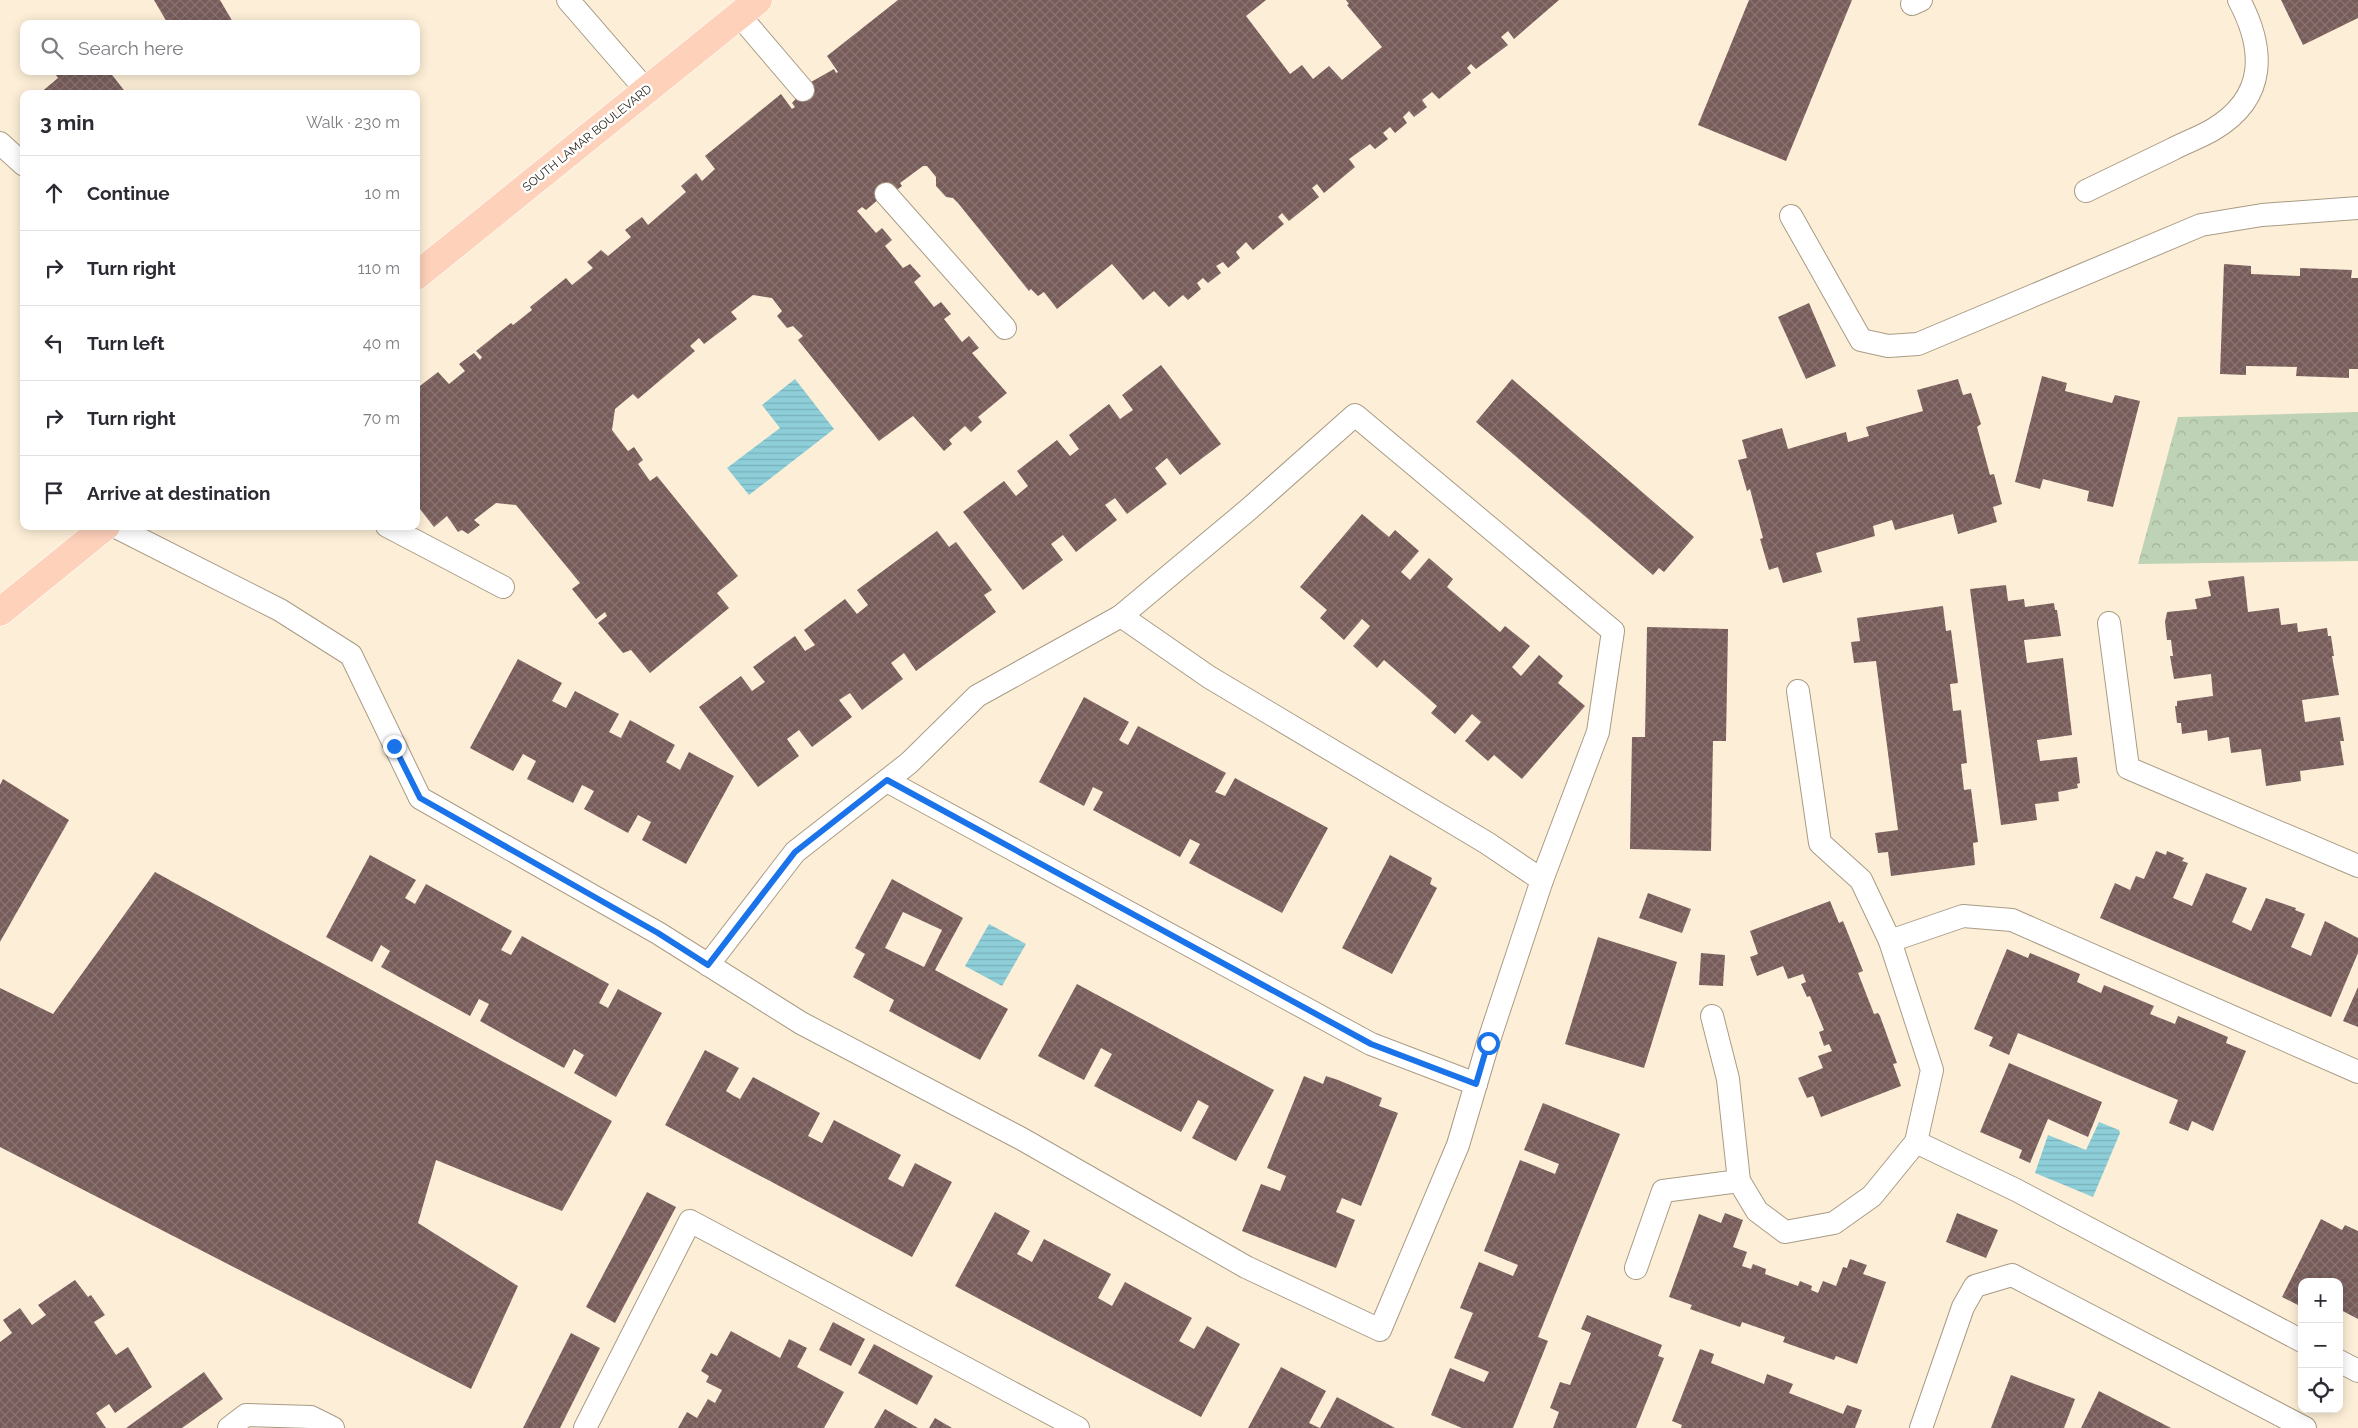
<!DOCTYPE html>
<meta charset="utf-8">
<style>
body{margin:0;font-family:Raleway,sans-serif;background:#f7f7f7;color:#2b2b33}
.controls{position:absolute;right:15px;bottom:15px;display:grid;overflow:hidden;border-radius:10px;box-shadow:0 2px 12px #0003}
.controls button{width:45px;height:45px;display:grid;place-items:center;padding:0;border:0;border-bottom:1px solid #e1e1e2;background:#fff;color:#2b2b33;font:25px sans-serif}
.stop{position:absolute;width:15px;height:15px;margin:-11px;border:4px solid #1a73e8;border-radius:50%;background:#fff}
.stop.end{background:#1a73e8;border-color:#fff;box-shadow:0 1px 5px #0008}
.list{margin:0;padding:0;list-style:none}
h2{display:flex;justify-content:space-between;align-items:center;height:65px;margin:0;padding:0 20px;font-size:21px}
h2 small{font-size:16px;font-weight:400;color:#7c7c81}
.list li{display:grid;grid-template-columns:32px 1fr auto;gap:15px;align-items:center;box-sizing:border-box;height:75px;padding:0 20px;border-top:1px solid #e1e1e2}
.list b{display:block;font-size:19px;white-space:nowrap}
.list em{font-size:16px;font-style:normal;color:#7c7c81}
.icon{flex:none;width:28px;height:28px;fill:none;stroke:currentColor;stroke-width:2;stroke-linecap:round;stroke-linejoin:round}
.map{position:relative;flex:none;width:2358px;height:1428px;overflow:hidden}
.search{position:absolute;background:#fff;box-shadow:0 2px 12px #0003;left:20px;top:20px;width:400px;height:55px;display:flex;align-items:center;gap:12px;box-sizing:border-box;padding:0 18px;border-radius:10px;color:#7c7c81;font-size:19px}
.panel{position:absolute;background:#fff;box-shadow:0 2px 12px #0003;left:20px;top:90px;width:400px;height:440px;border-radius:10px}
.map>svg:first-child{display:block}
.forest{fill:url(#forest-crowns)}
.water{fill:url(#water-rules)}
.building{fill:url(#building-cross-hatch);fill-rule:evenodd}
.lines{fill:none;stroke-linecap:round;stroke-linejoin:round}
.lane-casing{stroke:#a99b85;stroke-width:24}
.primary-casing{stroke:#fff;stroke-width:29}
.lane{stroke:#fff;stroke-width:22}
.primary{stroke:#fed1bb;stroke-width:28}
.route{stroke:#1a73e8;stroke-width:6}
.labels{text-anchor:middle;stroke-width:5;stroke-linejoin:round;paint-order:stroke}
.street-label{font-size:12px;fill:#2c271e;stroke:#fff}
</style>
<div class="map">
<svg width="2358" height="1428" viewBox="0 0 2358 1428">
<defs>
<pattern id="forest-crowns" width="20" height="18" patternUnits="userSpaceOnUse" patternTransform="scale(1.25)"><rect width="20" height="18" fill="#bed2b5"/><path d="M2 6a3 3 0 1 1 6 0M12 15a3 3 0 1 1 6 0" fill="none" stroke="#a3b49b"/></pattern>
<pattern id="water-rules" width="6" height="5" patternUnits="userSpaceOnUse" patternTransform="scale(1.25)"><rect width="6" height="5" fill="#8dced9"/><path d="M0 2.5h6" fill="none" stroke="#7ab1ba"/></pattern>
<pattern id="building-cross-hatch" width="8" height="8" patternUnits="userSpaceOnUse" patternTransform="scale(1.25)"><rect width="8" height="8" fill="#775c5a"/><path d="M0 0l8 8M0 8l8-8" fill="none" stroke="#897472"/></pattern>
</defs>
<rect width="100%" height="100%" fill="#fdefd7"/>
<path class="forest" d="M2358,412V561L2138,564L2178,417Z"/>
<g class="water">
<path d="M795,379L834,429L749,495L727,468L780,428L762,405Z"/>
<path d="M989,924L1026,944L1002,986L965,966Z"/>
<path d="M2099,1122L2119,1130L2120,1133L2093,1197L2035,1173L2048,1135L2086,1150Z"/>
</g>
<g class="building">
<path d="M154,0H220L234,24H168Z"/>
<path d="M898,0H1266L1246,16L1290,74L1302,65L1313,79L1329,66L1342,80L1382,47L1347,5L1349,4L1346,0H1559L1514,39L1508,31L1501,37L1508,45L1476,69L1471,64L1467,68L1471,73L1439,99L1432,92L1422,100L1427,107L1414,117L1409,111L1403,117L1407,123L1395,133L1390,127L1383,133L1388,139L1375,149L1370,144L1349,159L1355,167L1324,193L1317,184L1312,188L1319,197L1289,221L1282,213L1278,217L1284,224L1253,250L1246,242L1236,252L1240,258L1228,268L1223,262L1216,266L1221,273L1208,283L1203,278L1197,283L1201,289L1188,300L1183,295L1169,307L1154,291L1143,300L1112,264L1057,309L1044,292L1038,296L1031,289L1029,291L958,203L953,198L946,197L936,186V177L927,166H923L900,183L902,186L889,196L886,193L866,210L862,207L857,211L876,233L882,228L892,240L885,246L903,268L910,264L921,276L914,282L934,307L941,302L951,314L944,319L962,342L969,336L979,348L972,353L1007,393L978,417L982,422L971,432L965,426L949,440L952,444L944,451L913,416L879,441L798,340L803,336L793,326L787,328L777,316L782,311L772,298L753,295L731,312L737,319L704,344L699,338L690,346L695,351L638,399L633,394L615,409L612,430L628,451L634,447L643,460L638,464L650,481L657,476L738,576L717,593L729,608L650,673L631,650L623,653L598,623L607,616L605,612L596,619L572,589L580,583L516,505L496,503L474,520L480,525L468,534L462,530L458,532L447,516L434,527L416,504V389L438,372L449,384L465,371L459,364L474,353L480,360L482,357L476,351L511,323L513,325L532,310L530,307L566,278L572,285L593,268L587,262L601,250L608,256L631,237L625,230L642,217L648,225L686,192L681,186L696,173L702,181L715,169L705,156L781,94L792,109L795,107L792,103L811,82L834,69L836,73L838,72L827,56Z"/>
<path d="M1749,0H1852L1786,161L1698,125Z"/>
<path d="M2281,0H2358V18L2303,45Z"/>
<path d="M53,71H109L127,94H39L58,78Z"/>
<path d="M2224,264L2251,266V274L2300,276V268L2352,270L2351,278H2358V369H2349V378L2296,376L2297,367L2246,366V375L2220,374Z"/>
<path d="M1809,303L1836,366L1806,379L1778,317Z"/>
<path d="M1161,365L1221,444L1180,475L1167,458L1155,468L1167,484L1127,514L1115,498L1105,505L1117,520L1076,552L1063,535L1051,544L1063,560L1023,590L963,512L1004,481L1016,496L1028,486L1017,471L1057,440L1070,456L1079,449L1069,435L1109,404L1120,419L1133,410L1122,395Z"/>
<path d="M2042,376L2067,383L2065,391L2112,403L2115,395L2140,401L2113,507L2087,501L2089,491L2043,479L2040,489L2015,482Z"/>
<path d="M1512,379L1694,537L1664,572L1659,568L1653,575L1476,422Z"/>
<path d="M1958,379L1963,395L1971,393L1981,424L1977,427L1990,475L1994,474L2002,504L1993,507L1997,522L1958,534L1953,514L1895,530L1892,520L1873,526L1875,536L1816,553L1822,572L1783,583L1778,567L1769,570L1760,539L1763,538L1750,489L1747,491L1738,460L1747,458L1742,440L1782,428L1788,449L1846,432L1848,442L1869,436L1866,427L1923,411L1917,390Z"/>
<path d="M1362,514L1389,537L1395,530L1419,551L1401,572L1410,580L1429,558L1453,579L1447,587L1500,632L1505,626L1530,646L1512,667L1521,676L1539,655L1563,676L1558,683L1585,706L1522,779L1494,755L1488,761L1465,741L1481,722L1472,714L1455,734L1431,713L1437,706L1384,660L1377,668L1353,646L1370,626L1362,619L1344,640L1320,618L1327,610L1300,587Z"/>
<path d="M937,531L949,547L956,542L992,590L984,595L996,612L916,671L904,653L891,663L903,679L862,710L850,693L839,700L852,717L812,747L799,730L787,739L799,756L758,787L699,707L741,676L752,691L765,682L753,667L795,636L805,651L815,645L804,630L845,599L857,614L868,605L857,590Z"/>
<path d="M2244,576L2248,612L2279,608L2281,625L2297,623L2298,632L2327,628L2328,636H2331L2334,656H2332L2339,695L2302,700L2305,722L2340,717L2344,741H2340L2344,765L2300,771L2301,781L2266,786L2261,749L2231,753L2229,737L2208,741L2207,730L2182,734L2181,723H2177L2175,706H2177V701L2213,696L2211,674L2174,679L2170,656H2173L2171,640H2167L2165,622L2167,612L2197,609L2195,599L2211,596L2208,581Z"/>
<path d="M2006,585L2008,601L2024,599L2025,607L2054,603L2055,610H2057L2061,636L2024,640L2027,663L2063,658L2072,735L2037,740L2040,761L2077,757L2080,783L2077,784L2078,788L2058,792L2059,801L2035,804L2037,820L2001,825L1970,589Z"/>
<path d="M1943,606L1946,631L1951,630L1958,683L1950,684L1953,711L1961,710L1967,763L1961,764L1964,790L1971,789L1978,842L1973,843L1975,865L1891,876L1888,852L1878,853L1875,833L1898,830L1876,661L1854,663L1851,642L1860,641L1857,618Z"/>
<path d="M1647,627L1728,629L1726,741H1713L1711,851L1630,849L1632,737H1645Z"/>
<path d="M518,659L562,683L552,701L566,708L575,691L619,714L609,732L621,738L630,720L675,745L666,762L680,770L689,752L734,776L686,864L642,840L651,822L638,815L628,833L584,809L594,791L582,785L573,803L527,779L536,761L523,754L513,771L470,748Z"/>
<path d="M1084,697L1129,722L1119,740L1124,743L1128,745L1138,726L1226,773L1215,792L1225,796L1235,778L1328,828L1282,913L1189,863L1200,844L1190,839L1180,857L1093,810L1103,792L1093,787L1084,806L1039,782Z"/>
<path d="M3,779L69,820L0,942V785Z"/>
<path d="M2156,851L2166,855L2167,851L2184,858L2182,861L2188,863L2173,898L2192,906L2206,873L2247,888L2232,922L2251,931L2266,898L2296,908L2295,910L2305,914L2291,947L2311,956L2325,921L2358,938V953L2331,1017L2100,918L2115,883L2130,890L2136,876L2144,879Z"/>
<path d="M370,855L416,880L405,898L415,904L426,884L512,931L501,950L511,955L522,936L609,984L599,1003L608,1008L618,989L662,1013L616,1097L574,1073L584,1055L574,1049L564,1068L480,1021L489,1004L479,999L470,1016L381,967L390,951L381,945L372,962L326,937Z"/>
<path d="M1390,855L1432,878L1430,884L1437,888L1392,974L1342,948Z"/>
<path d="M155,872L612,1121L562,1211L436,1160L418,1223L518,1286L471,1389L0,1147V988L53,1014Z"/>
<path d="M892,879L963,918L935,970L1008,1009L980,1060L889,1011L894,1000L853,977L865,954L855,948ZM903,912L942,930L924,967L885,948Z"/>
<path d="M1648,893L1691,909L1682,933L1639,918Z"/>
<path d="M1830,901L1839,923L1843,921L1863,971L1858,973L1874,1014L1878,1013L1880,1016L1897,1063L1893,1064L1901,1086L1821,1117L1813,1096L1807,1098L1798,1078L1823,1068L1818,1056L1832,1051L1829,1044L1824,1046L1819,1032L1824,1030L1810,996L1807,997L1801,984L1806,982L1803,974L1788,979L1783,966L1757,976L1750,957L1758,954L1750,931Z"/>
<path d="M1598,937L1677,962L1644,1068L1565,1044Z"/>
<path d="M2007,949L2028,958L2030,953L2080,974L2077,982L2101,993L2104,985L2154,1006L2150,1014L2175,1024L2178,1016L2228,1037L2226,1043L2246,1051L2213,1131L2192,1121L2188,1131L2169,1123L2178,1100L2018,1033L2009,1055L1989,1046L1993,1037L1974,1029Z"/>
<path d="M1701,953L1725,955L1723,986L1699,985Z"/>
<path d="M1077,984L1274,1090L1236,1161L1192,1138L1209,1106L1198,1100L1181,1132L1094,1086L1112,1054L1101,1048L1084,1080L1038,1056Z"/>
<path d="M2358,987V1027L2343,1021Z"/>
<path d="M705,1050L739,1068L726,1091L734,1096L740,1099L753,1077L820,1113L808,1136L822,1143L834,1120L901,1155L888,1179L903,1187L915,1163L952,1182L912,1257L665,1125Z"/>
<path d="M2009,1063L2102,1102L2088,1137L2048,1119L2030,1163L2019,1158L2022,1150L1980,1132Z"/>
<path d="M1304,1076L1323,1084L1326,1076L1338,1080L1382,1098L1379,1106L1398,1113L1361,1206L1342,1198L1336,1212L1355,1220L1336,1268L1242,1231L1261,1184L1280,1191L1286,1176L1267,1168Z"/>
<path d="M1543,1103L1620,1134L1538,1337L1548,1341L1513,1428H1462L1431,1415L1450,1368L1484,1382L1489,1372L1454,1358L1473,1313L1460,1308L1479,1262L1513,1276L1518,1265L1484,1251L1520,1160L1555,1174L1559,1164L1524,1150Z"/>
<path d="M647,1192L676,1207L615,1323L586,1307Z"/>
<path d="M995,1212L1030,1231L1017,1254L1032,1262L1044,1239L1111,1274L1098,1298L1112,1306L1125,1282L1192,1318L1179,1341L1194,1349L1207,1326L1240,1344L1201,1417L955,1286Z"/>
<path d="M1725,1213L1743,1220L1733,1247L1747,1252L1742,1266L1751,1269L1753,1264L1766,1269L1765,1274L1798,1286L1800,1281L1812,1286L1811,1290L1818,1293L1823,1281L1836,1286L1843,1267L1847,1268L1850,1259L1867,1265L1863,1274L1886,1282L1857,1364L1836,1356L1834,1360L1783,1342L1785,1337L1742,1322L1740,1327L1690,1309L1692,1305L1669,1297L1699,1214L1721,1223Z"/>
<path d="M1957,1213L1998,1230L1986,1258L1946,1242Z"/>
<path d="M2321,1219L2342,1230L2345,1225L2358,1231V1319L2339,1309V1282H2302V1307L2282,1297Z"/>
<path d="M75,1280L88,1297L91,1295L105,1315L94,1322L116,1355L128,1347L152,1387L115,1413L109,1404L96,1413L106,1428H0V1342L12,1333L3,1320L20,1308L32,1325L46,1315L38,1305Z"/>
<path d="M1587,1315L1662,1345L1658,1356L1664,1358L1636,1428H1553L1559,1412L1550,1408L1560,1382L1570,1385L1591,1333L1581,1329Z"/>
<path d="M833,1322L865,1339L851,1366L819,1350Z"/>
<path d="M731,1331L780,1358L789,1339L807,1348L797,1367L844,1392L824,1428H678L687,1412L697,1418L708,1399L715,1403L722,1390L706,1382L709,1376L701,1371L711,1353L717,1356Z"/>
<path d="M571,1333L600,1348L560,1428H523Z"/>
<path d="M874,1344L933,1376L917,1405L858,1373Z"/>
<path d="M1700,1349L1714,1354L1711,1363L1764,1384L1767,1374L1793,1384L1789,1393L1843,1414L1847,1405L1862,1410L1855,1428H1681L1682,1425L1672,1421Z"/>
<path d="M1281,1367L1326,1391L1309,1423L1320,1428L1337,1397L1395,1428H1248Z"/>
<path d="M204,1372L223,1399L182,1428H126Z"/>
<path d="M2011,1375L2075,1399L2064,1428H1991Z"/>
<path d="M2099,1391L2171,1428H2081Z"/>
<path d="M885,1409L918,1428H874Z"/>
<path d="M935,1418L952,1428H929Z"/>
</g>
<g class="lines">
<g class="lane-casing">
<g id="lane">
<path d="M568,0L646,90"/>
<path d="M1912,4L1921,0"/>
<path d="M739,15L803,90"/>
<path d="M0,143L24,165"/>
<path d="M2086,191C2115,177 2144,163 2173,149C2186,142 2201,137 2214,129C2267,97 2265,49 2239,0"/>
<path d="M886,194L1005,328"/>
<path d="M1791,216L1861,340L1888,346L1918,344L2201,225L2262,215L2358,208"/>
<path d="M114,526L280,610L351,655L420,798L658,933L801,1023L1022,1139L1246,1267L1380,1330L1458,1145L1488,1043L1542,880L1598,732L1613,631L1355,415L1249,509L1121,616L977,696L909,763L795,852L708,965"/>
<path d="M387,526L503,587"/>
<path d="M1121,616L1209,677L1487,843L1542,880"/>
<path d="M2109,623L2128,768L2358,866"/>
<path d="M1798,691L1820,843L1861,880L1890,941L1932,1070L1916,1142L2016,1190L2302,1341"/>
<path d="M887,781L1371,1044L1476,1084"/>
<path d="M1890,941L1963,916L2012,920L2358,1072"/>
<path d="M1712,1016L1728,1079L1739,1181L1757,1211L1785,1232L1834,1223L1872,1196L1916,1142"/>
<path d="M1636,1268L1663,1191L1739,1181"/>
<path d="M2339,1361L2358,1371"/>
<path d="M229,1428L246,1415L311,1417L333,1428"/>
<path d="M585,1428L690,1221L1078,1428"/>
<path d="M1921,1428L1963,1307L1975,1286L2012,1275L2305,1428"/>
</g>
</g>
<g class="primary-casing">
<g id="primary">
<path d="M416,276L758,0"/>
<path d="M0,612L106,526"/>
</g>
</g>
<use href="#lane" class="lane"/>
<use href="#primary" class="primary"/>
</g>
<g class="lines">
<path class="route" d="M394,746L420,798L658,933L708,965L795,852L887,780L1371,1044L1476,1084L1488,1043"/>
</g>
<g class="labels">
<g class="street-label">
<text transform="translate(587 138) rotate(-39)" y="4">SOUTH LAMAR BOULEVARD</text>
</g>
</g>
</svg>
<div class="controls">
<button>+</button>
<button>−</button>
<button><svg class="icon" aria-label="locate" viewBox="0 0 24 24"><circle cx="12" cy="12" r="6"/><path d="M12 2v4M12 18v4M2 12h4M18 12h4"/></svg></button>
</div>
<div class="stop" style="left:1488px;top:1043px"></div>
<div class="stop end" style="left:394px;top:746px"></div>
<div class="search"><svg class="icon" aria-label="search" viewBox="0 0 24 24"><circle cx="10" cy="10" r="6"/><path d="M15 15l6 6"/></svg>Search here</div>
<section class="panel">
<h2>3 min<small>Walk · 230 m</small></h2>
<ul class="list">
<li><svg class="icon" aria-label="ahead" viewBox="0 0 24 24"><path d="M12 20V5M6 11l6-6 6 6"/></svg><div><b>Continue</b></div><em>10 m</em></li>
<li><svg class="icon" aria-label="right" viewBox="0 0 24 24"><path d="M7 20v-9h11M14 6l5 5-5 5"/></svg><div><b>Turn right</b></div><em>110 m</em></li>
<li><svg class="icon" aria-label="left" viewBox="0 0 24 24"><path d="M17 20v-9H6M10 6l-5 5 5 5"/></svg><div><b>Turn left</b></div><em>40 m</em></li>
<li><svg class="icon" aria-label="right" viewBox="0 0 24 24"><path d="M7 20v-9h11M14 6l5 5-5 5"/></svg><div><b>Turn right</b></div><em>70 m</em></li>
<li><svg class="icon" aria-label="arrive" viewBox="0 0 24 24"><path d="M6 21V4h12l-3 4 3 4H6"/></svg><div><b>Arrive at destination</b></div></li>
</ul>
</section>
</div>
